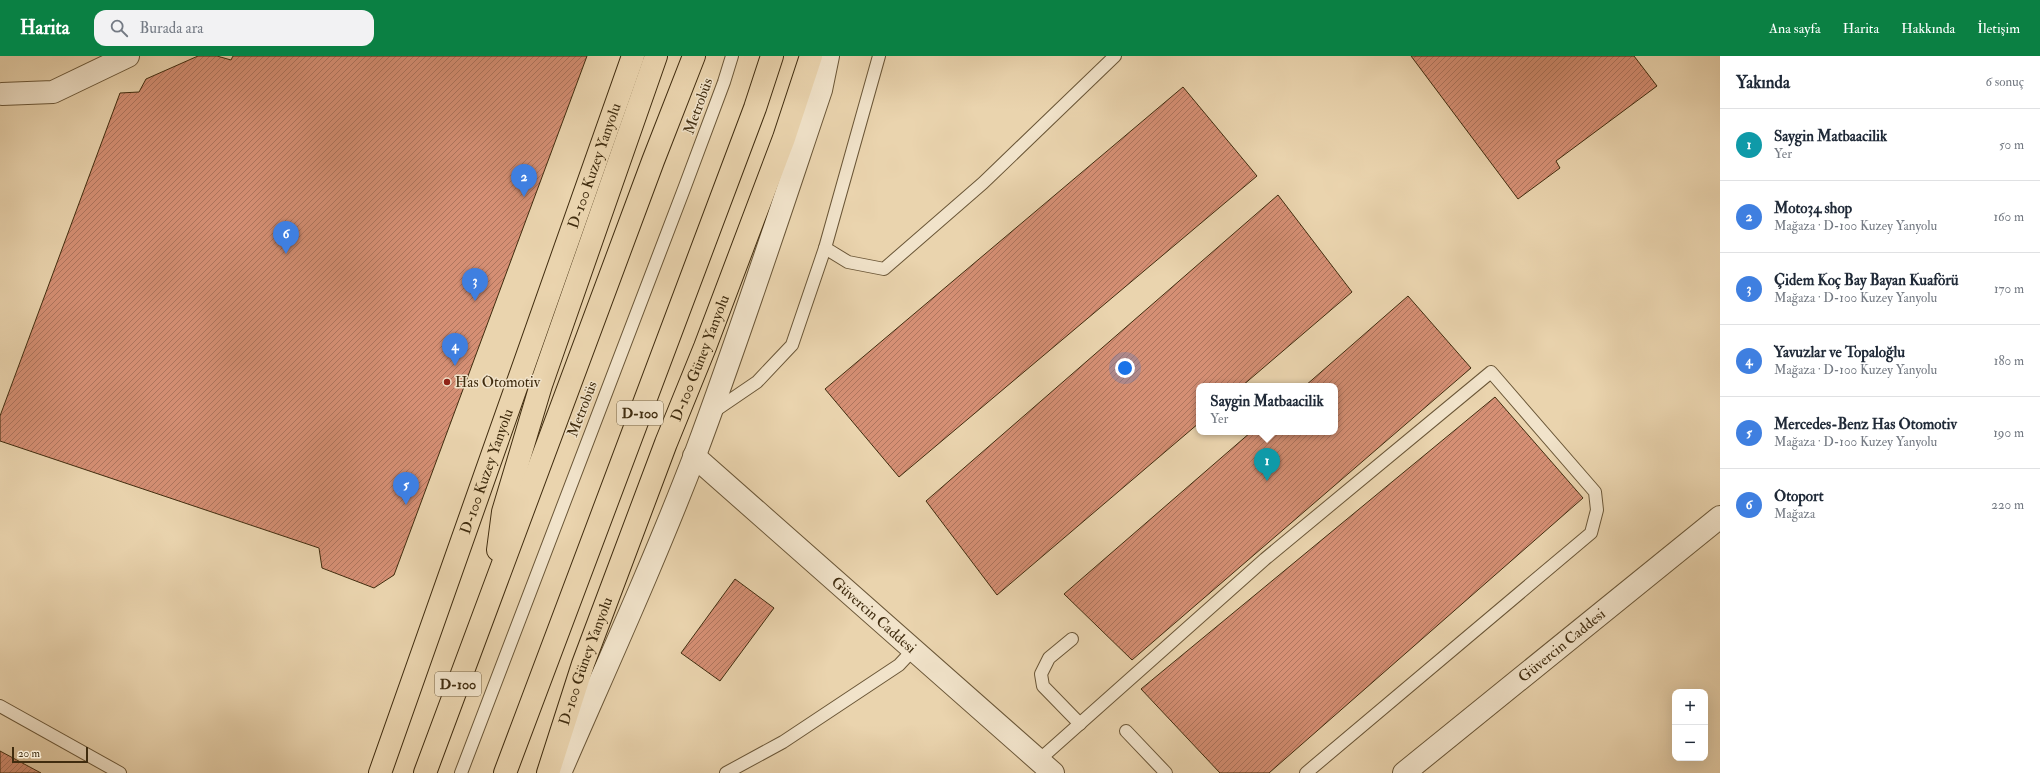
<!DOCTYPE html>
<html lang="tr">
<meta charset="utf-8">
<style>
body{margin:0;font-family:"IM FELL Double Pica",serif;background:#f2f2f3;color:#1f2937}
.controls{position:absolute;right:12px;bottom:12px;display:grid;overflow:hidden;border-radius:8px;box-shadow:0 4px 16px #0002}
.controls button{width:36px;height:36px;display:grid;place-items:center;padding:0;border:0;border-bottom:1px solid #e0e1e3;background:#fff;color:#1f2937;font:20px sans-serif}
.scale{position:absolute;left:12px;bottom:10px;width:76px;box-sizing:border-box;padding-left:4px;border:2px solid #402c0f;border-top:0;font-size:11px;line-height:14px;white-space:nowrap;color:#402c0f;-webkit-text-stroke:3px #f1e3ca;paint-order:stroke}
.you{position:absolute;left:1125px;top:312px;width:14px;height:14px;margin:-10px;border:3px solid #fff;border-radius:50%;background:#1a73e8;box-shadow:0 0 0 6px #1a73e833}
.badge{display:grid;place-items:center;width:26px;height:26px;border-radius:50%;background:#0b8043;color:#fff;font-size:13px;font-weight:700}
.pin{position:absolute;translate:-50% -33px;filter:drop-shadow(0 1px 2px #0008)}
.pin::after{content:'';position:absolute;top:21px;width:14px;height:12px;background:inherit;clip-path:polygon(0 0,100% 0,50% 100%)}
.popup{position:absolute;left:1196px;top:327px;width:142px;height:52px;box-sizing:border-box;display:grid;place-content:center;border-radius:8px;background:#fff;filter:drop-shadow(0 1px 3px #0005);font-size:13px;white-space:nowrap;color:#747a83}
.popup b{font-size:15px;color:#1f2937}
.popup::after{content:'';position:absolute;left:50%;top:100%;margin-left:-8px;border:8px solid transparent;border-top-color:#fff}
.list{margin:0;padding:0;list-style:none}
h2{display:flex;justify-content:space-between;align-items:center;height:52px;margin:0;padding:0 16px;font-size:17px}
h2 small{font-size:13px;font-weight:400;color:#747a83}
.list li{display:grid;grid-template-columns:26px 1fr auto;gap:12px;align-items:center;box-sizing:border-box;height:72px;padding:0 16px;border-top:1px solid #e0e1e3}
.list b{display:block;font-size:15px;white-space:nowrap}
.list p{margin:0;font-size:13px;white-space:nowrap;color:#747a83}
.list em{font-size:13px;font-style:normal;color:#747a83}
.icon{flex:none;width:22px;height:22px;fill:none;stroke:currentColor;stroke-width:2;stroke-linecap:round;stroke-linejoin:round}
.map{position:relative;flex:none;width:1720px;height:717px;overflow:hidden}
header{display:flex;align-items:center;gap:24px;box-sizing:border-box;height:56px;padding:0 20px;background:#0b8043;color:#fff}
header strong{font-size:19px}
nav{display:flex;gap:22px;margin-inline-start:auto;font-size:14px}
.search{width:280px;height:36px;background:#f2f2f3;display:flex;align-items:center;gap:10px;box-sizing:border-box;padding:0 14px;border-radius:12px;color:#747a83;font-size:15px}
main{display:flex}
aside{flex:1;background:#fff}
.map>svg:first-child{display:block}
.building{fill:url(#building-hatch);stroke:#402c0f}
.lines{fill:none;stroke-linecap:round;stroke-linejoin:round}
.service-casing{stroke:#6a5637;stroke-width:14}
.minor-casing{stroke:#6a5637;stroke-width:24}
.primary-casing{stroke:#402c0f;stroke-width:24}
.trunk-casing{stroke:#402c0f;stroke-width:24}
.service{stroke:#f1e3ca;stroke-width:12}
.minor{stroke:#f1e3ca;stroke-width:22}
.primary{stroke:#ead4ae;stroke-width:22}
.trunk{stroke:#ead4ae;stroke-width:22}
.poi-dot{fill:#8f2418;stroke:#f1e3ca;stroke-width:1.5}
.labels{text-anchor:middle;stroke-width:3;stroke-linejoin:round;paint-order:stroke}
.shield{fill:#f1e3ca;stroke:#756347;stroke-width:1}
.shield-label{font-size:14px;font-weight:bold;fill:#402c0f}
.street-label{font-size:15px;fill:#402c0f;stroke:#f1e3ca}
.poi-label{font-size:15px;fill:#402c0f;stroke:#f1e3ca;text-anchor:start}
</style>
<header>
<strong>Harita</strong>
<div class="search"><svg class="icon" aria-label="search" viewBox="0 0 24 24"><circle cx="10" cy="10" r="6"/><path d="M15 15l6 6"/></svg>Burada ara</div>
<nav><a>Ana sayfa</a><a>Harita</a><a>Hakkında</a><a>İletişim</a></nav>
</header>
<main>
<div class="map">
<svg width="1720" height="717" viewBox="0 0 1720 717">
<defs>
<pattern id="building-hatch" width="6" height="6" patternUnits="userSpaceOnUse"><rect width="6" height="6" fill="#d58f74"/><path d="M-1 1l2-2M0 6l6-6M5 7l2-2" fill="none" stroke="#ae755e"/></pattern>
</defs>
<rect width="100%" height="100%" fill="#ead4ae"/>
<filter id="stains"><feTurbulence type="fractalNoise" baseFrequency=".005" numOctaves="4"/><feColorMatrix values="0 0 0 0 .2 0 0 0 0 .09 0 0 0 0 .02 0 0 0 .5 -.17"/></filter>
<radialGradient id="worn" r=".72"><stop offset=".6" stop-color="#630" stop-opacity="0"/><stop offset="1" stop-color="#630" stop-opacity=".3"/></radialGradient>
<g class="building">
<path d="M198,0H217L231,4L233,0H587L394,519L374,532L322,512L319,492L0,385V360L120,37L139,36L146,23Z"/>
<path d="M1411,0H1634L1657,30L1556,105L1560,112L1518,143Z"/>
<path d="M1183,31L1257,120L899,421L825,333Z"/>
<path d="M1278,139L1352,236L1242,330H1199V367L997,539L926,445Z"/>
<path d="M1408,240L1471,312L1132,604L1064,538L1251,376H1335V330H1305Z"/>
<path d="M1495,341L1583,442L1269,717H1220L1141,633Z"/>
<path d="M735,523L774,552L720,625L681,597Z"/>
<path d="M0,695L41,717H0Z"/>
</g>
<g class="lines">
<g class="service-casing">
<g id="service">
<path d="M825,192L848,206L884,213L983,127L1115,0"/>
<path d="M713,356L757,326L792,289L825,192L879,0"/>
<path d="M1072,583L1049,602L1041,618L1043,630L1080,668"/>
<path d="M0,650L120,717"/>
<path d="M1126,675L1166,717"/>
<path d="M1039,704L1265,503L1491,316L1595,436L1597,454L1591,477L1306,717"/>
<path d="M461,717L684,133L724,26L732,0"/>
<path d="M726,717L783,686L899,609L913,594"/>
</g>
</g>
<g class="minor-casing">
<g id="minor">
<path d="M2,38L53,36L128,0"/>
<path id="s1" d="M694,400L1053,717"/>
<path d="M560,717C606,611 654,506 695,399C740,279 780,156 821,34L828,0"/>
<path id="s2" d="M1404,717L1720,461"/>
</g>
</g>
<g class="primary-casing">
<g id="primary">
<path id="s3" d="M380,717L633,0"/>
<path id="s4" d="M548,717L583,608L666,387L705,291L784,82L811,0"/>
</g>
</g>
<g class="trunk-casing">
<g id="trunk">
<path d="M498,494L503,456L541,329L656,0"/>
<path d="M425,717L653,105L694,0"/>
<path d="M505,717L755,52L772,0"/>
</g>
</g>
<use href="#service" class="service"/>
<use href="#minor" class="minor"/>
<use href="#primary" class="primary"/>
<use href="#trunk" class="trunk"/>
</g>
<circle class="poi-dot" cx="447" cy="326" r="4"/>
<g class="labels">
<g class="shield">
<rect x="617" y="345" width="46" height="24" rx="3"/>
<rect x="435" y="616" width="46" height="24" rx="3"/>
</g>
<g class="shield-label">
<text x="640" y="362">D-100</text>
<text x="458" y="633">D-100</text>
</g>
<g class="street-label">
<text transform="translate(698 50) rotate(-70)" y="5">Metrobüs</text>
<text dy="5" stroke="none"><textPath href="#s3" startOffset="644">D-100 Kuzey Yanyolu</textPath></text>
<text dy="5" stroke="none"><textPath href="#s4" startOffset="442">D-100 Güney Yanyolu</textPath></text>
<text transform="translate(582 353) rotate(-69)" y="5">Metrobüs</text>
<text dy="5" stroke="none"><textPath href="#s3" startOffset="320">D-100 Kuzey Yanyolu</textPath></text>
<text dy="5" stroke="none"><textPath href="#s1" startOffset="240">Güvercin Caddesi</textPath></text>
<text dy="5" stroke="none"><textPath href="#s2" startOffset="203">Güvercin Caddesi</textPath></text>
<text dy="5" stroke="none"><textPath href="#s4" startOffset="118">D-100 Güney Yanyolu</textPath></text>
</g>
<g class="poi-label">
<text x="455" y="331">Has Otomotiv</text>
</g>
</g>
<rect width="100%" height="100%" filter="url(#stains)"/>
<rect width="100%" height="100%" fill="url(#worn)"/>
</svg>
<div class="controls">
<button>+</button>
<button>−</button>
</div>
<div class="scale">20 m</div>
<div class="you"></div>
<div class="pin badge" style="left:1267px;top:425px;background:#0f9aa8">1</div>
<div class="popup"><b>Saygin Matbaacilik</b>Yer</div>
<div class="pin badge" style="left:524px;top:141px;background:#3f7fe0">2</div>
<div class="pin badge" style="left:475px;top:245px;background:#3f7fe0">3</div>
<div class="pin badge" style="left:455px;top:310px;background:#3f7fe0">4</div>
<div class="pin badge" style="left:406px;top:449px;background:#3f7fe0">5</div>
<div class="pin badge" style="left:286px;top:198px;background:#3f7fe0">6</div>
</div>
<aside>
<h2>Yakında<small>6 sonuç</small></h2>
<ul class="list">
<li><span class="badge" style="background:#0f9aa8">1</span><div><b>Saygin Matbaacilik</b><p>Yer</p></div><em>50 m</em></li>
<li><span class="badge" style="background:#3f7fe0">2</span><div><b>Moto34 shop</b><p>Mağaza · D-100 Kuzey Yanyolu</p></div><em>160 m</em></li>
<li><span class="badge" style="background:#3f7fe0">3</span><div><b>Çidem Koç Bay Bayan Kuaförü</b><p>Mağaza · D-100 Kuzey Yanyolu</p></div><em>170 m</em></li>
<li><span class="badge" style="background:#3f7fe0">4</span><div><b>Yavuzlar ve Topaloğlu</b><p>Mağaza · D-100 Kuzey Yanyolu</p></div><em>180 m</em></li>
<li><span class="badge" style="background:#3f7fe0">5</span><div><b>Mercedes-Benz Has Otomotiv</b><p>Mağaza · D-100 Kuzey Yanyolu</p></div><em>190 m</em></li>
<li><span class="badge" style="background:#3f7fe0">6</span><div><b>Otoport</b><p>Mağaza</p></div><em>220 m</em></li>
</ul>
</aside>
</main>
